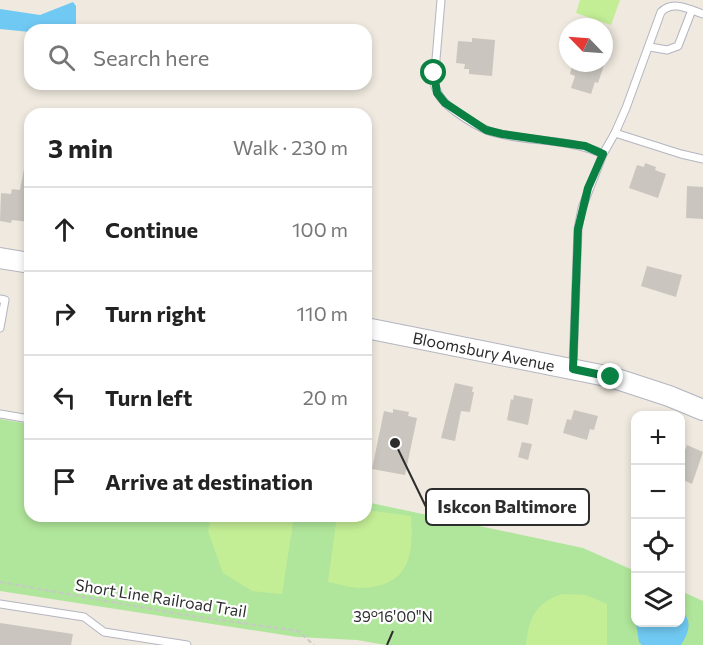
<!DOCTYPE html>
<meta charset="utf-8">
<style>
body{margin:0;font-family:Commissioner,sans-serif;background:#f6f6f6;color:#222}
.controls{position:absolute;right:18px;bottom:18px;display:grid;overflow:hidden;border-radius:12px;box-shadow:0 3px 9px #0003}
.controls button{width:54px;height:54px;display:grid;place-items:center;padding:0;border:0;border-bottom:2px solid #e0e0e0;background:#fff;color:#222;font:30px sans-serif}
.compass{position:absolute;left:559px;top:18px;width:54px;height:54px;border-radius:50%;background:#fff;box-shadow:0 3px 9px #0003;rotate:295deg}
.stop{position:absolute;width:18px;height:18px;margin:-14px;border:4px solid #0b8043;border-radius:50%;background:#fff}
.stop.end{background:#0b8043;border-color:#fff;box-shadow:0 2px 6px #0008}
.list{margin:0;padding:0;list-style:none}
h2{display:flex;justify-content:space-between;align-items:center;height:78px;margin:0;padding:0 24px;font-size:26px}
h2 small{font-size:20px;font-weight:400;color:#767676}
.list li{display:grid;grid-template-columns:39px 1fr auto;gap:18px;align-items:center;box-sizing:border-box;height:84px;padding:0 24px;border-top:2px solid #e0e0e0}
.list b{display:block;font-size:22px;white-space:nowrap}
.list em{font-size:20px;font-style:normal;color:#767676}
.icon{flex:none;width:33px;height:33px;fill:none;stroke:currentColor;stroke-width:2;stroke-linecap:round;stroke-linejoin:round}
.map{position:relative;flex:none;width:703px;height:645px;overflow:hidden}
.search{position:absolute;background:#fff;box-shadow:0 3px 9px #0003;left:24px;top:24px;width:348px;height:66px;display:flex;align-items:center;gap:15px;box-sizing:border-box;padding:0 21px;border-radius:18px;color:#767676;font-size:22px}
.panel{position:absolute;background:#fff;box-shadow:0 3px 9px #0003;left:24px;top:108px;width:348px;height:414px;border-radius:18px}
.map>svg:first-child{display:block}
.green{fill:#b0e69b}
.pitch{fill:#c4ee96}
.water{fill:#70c9f3}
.building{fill:#cac6bf}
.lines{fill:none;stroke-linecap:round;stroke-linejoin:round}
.service-casing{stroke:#b3b5c1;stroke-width:9}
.secondary-casing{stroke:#b3b5c1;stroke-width:22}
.path{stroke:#c8c8c8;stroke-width:2;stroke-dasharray:4.5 3;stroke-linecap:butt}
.service{stroke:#fff;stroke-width:7}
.secondary{stroke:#fff;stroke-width:20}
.route{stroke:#0b8043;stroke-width:8}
.ticks{fill:none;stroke:#2d2d2d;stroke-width:2}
.labels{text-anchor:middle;stroke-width:4.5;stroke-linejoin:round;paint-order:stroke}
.street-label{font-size:16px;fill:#2d2d2d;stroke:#fff}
.ticks-label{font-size:15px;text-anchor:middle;fill:#2d2d2d;stroke:#fff;stroke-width:4.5;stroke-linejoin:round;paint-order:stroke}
.leader{fill:none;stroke:#2d2d2d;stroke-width:2}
.callout-dot{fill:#2d2d2d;stroke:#fff;stroke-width:2}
.callout{fill:#fff;stroke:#2d2d2d;stroke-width:2}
.callout-label{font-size:18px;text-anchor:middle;font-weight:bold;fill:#2d2d2d}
</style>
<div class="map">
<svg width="703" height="645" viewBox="0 0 703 645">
<rect width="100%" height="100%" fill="#efe9df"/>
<path class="green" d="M0,419L30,424V516H366V502L583,548L635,571L636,622H680L681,591L703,601V645H386L357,640L297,637L0,591Z"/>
<g class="pitch">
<path d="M580,0H620L611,25L576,13Z"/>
<path d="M366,510L411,516C414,557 409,586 361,588C350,588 339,584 328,582L337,516H366Z"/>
<path d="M211,516H294L282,594L252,591L223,573L208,531Z"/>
<path d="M562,594L586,595L607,604V645H526C529,618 535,603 562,594Z"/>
</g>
<g class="water">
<path d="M73,2L76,6V30H30V32L0,29V9L40,15Z"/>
<path d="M681,610C693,621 689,633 681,645H642L639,642L636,623L680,622Z"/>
</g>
<g class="building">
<path d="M472,38L495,40L492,76L469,74V69H464L465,64L456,63L458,41L472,42Z"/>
<path d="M573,63H598L604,65L598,83L595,82L591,94L571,88L575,76L570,74Z"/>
<path d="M645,163L656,167L655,170L666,174L658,198L629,188L637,165L644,167Z"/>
<path d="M24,169H30V222L12,220L11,223L0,221L1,193L11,194L12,189L20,190Z"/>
<path d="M687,186L703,187V219L686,218Z"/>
<path d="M647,266L682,275L676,297L641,286Z"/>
<path d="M455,383L473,387L472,392H474L470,412L461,411L455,441L441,438Z"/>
<path d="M514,395L533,399L528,425L507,420L511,399L513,400Z"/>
<path d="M393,409L409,412L408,416L417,418L405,475L372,469L384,411L393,413Z"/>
<path d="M574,410L598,416L594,430L590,429L587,440L563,433L567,419L571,420Z"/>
<path d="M522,442L532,444L528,460L518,457Z"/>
<path d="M687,445L703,452L692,484L681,479V460Z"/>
<path d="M0,623L73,634L71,645H0Z"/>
</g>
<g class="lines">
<g class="service-casing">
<g id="service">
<path d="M441,0L434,83C438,97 445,104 456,112C466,119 478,127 489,131C526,143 566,137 603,154"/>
<path d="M650,47L667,50L678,46L692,10"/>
<path d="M615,133L681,154L703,159"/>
<path d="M0,299L5,300L0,328"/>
<path d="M573,366L578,229L582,208L603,154L615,133L626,108L661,12C673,0 688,9 703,14"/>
<path d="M0,414L30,419"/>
<path d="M0,604L84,617L104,632L187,645"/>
</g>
</g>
<g class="secondary-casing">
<g id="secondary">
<path d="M0,258L30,263"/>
<path id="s1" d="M366,328L611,377L669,396L703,410"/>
</g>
</g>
<path class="path" d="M0,582L185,615L298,631L314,645"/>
<use href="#service" class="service"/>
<use href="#secondary" class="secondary"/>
</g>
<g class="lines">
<path class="route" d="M434,73L437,93L445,103L486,130L502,134L585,146L603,154L588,188L578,229L573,369L611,377"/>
</g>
<path class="ticks" d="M387,645L393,631"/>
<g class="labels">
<g class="street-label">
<text dy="6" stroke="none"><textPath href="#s1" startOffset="120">Bloomsbury Avenue</textPath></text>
<text transform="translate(161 598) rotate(9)" y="6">Short Line Railroad Trail</text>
</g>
</g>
<g class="ticks-label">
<text x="393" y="622">39°16'00"N</text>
</g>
<path class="leader" d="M395 443L426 507"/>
<circle class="callout-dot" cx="395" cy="443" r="6"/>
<rect class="callout" x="426" y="489" width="163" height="36" rx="6"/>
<g class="callout-label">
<text x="507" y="513">Iskcon Baltimore</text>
</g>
</svg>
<div class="controls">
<button>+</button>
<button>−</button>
<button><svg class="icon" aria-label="locate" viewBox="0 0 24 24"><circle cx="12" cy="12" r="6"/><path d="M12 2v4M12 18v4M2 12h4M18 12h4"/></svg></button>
<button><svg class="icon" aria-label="layers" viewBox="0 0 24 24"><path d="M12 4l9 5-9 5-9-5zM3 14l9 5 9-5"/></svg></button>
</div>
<svg class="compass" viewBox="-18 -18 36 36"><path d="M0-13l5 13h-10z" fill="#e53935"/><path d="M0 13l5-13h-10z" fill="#767676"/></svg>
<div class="stop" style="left:434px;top:73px"></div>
<div class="stop end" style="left:611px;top:377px"></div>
<div class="search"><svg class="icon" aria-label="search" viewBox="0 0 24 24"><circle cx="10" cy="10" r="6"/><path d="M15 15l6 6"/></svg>Search here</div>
<section class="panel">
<h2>3 min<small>Walk · 230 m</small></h2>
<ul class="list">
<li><svg class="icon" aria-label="ahead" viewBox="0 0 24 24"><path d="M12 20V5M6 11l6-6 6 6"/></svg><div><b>Continue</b></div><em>100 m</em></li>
<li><svg class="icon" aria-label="right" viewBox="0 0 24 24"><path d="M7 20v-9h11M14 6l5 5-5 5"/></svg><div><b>Turn right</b></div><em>110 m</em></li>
<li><svg class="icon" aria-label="left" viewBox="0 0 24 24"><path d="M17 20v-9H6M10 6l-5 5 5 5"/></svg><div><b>Turn left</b></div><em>20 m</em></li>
<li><svg class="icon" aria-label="arrive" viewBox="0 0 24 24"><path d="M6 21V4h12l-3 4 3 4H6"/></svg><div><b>Arrive at destination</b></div></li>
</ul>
</section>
</div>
